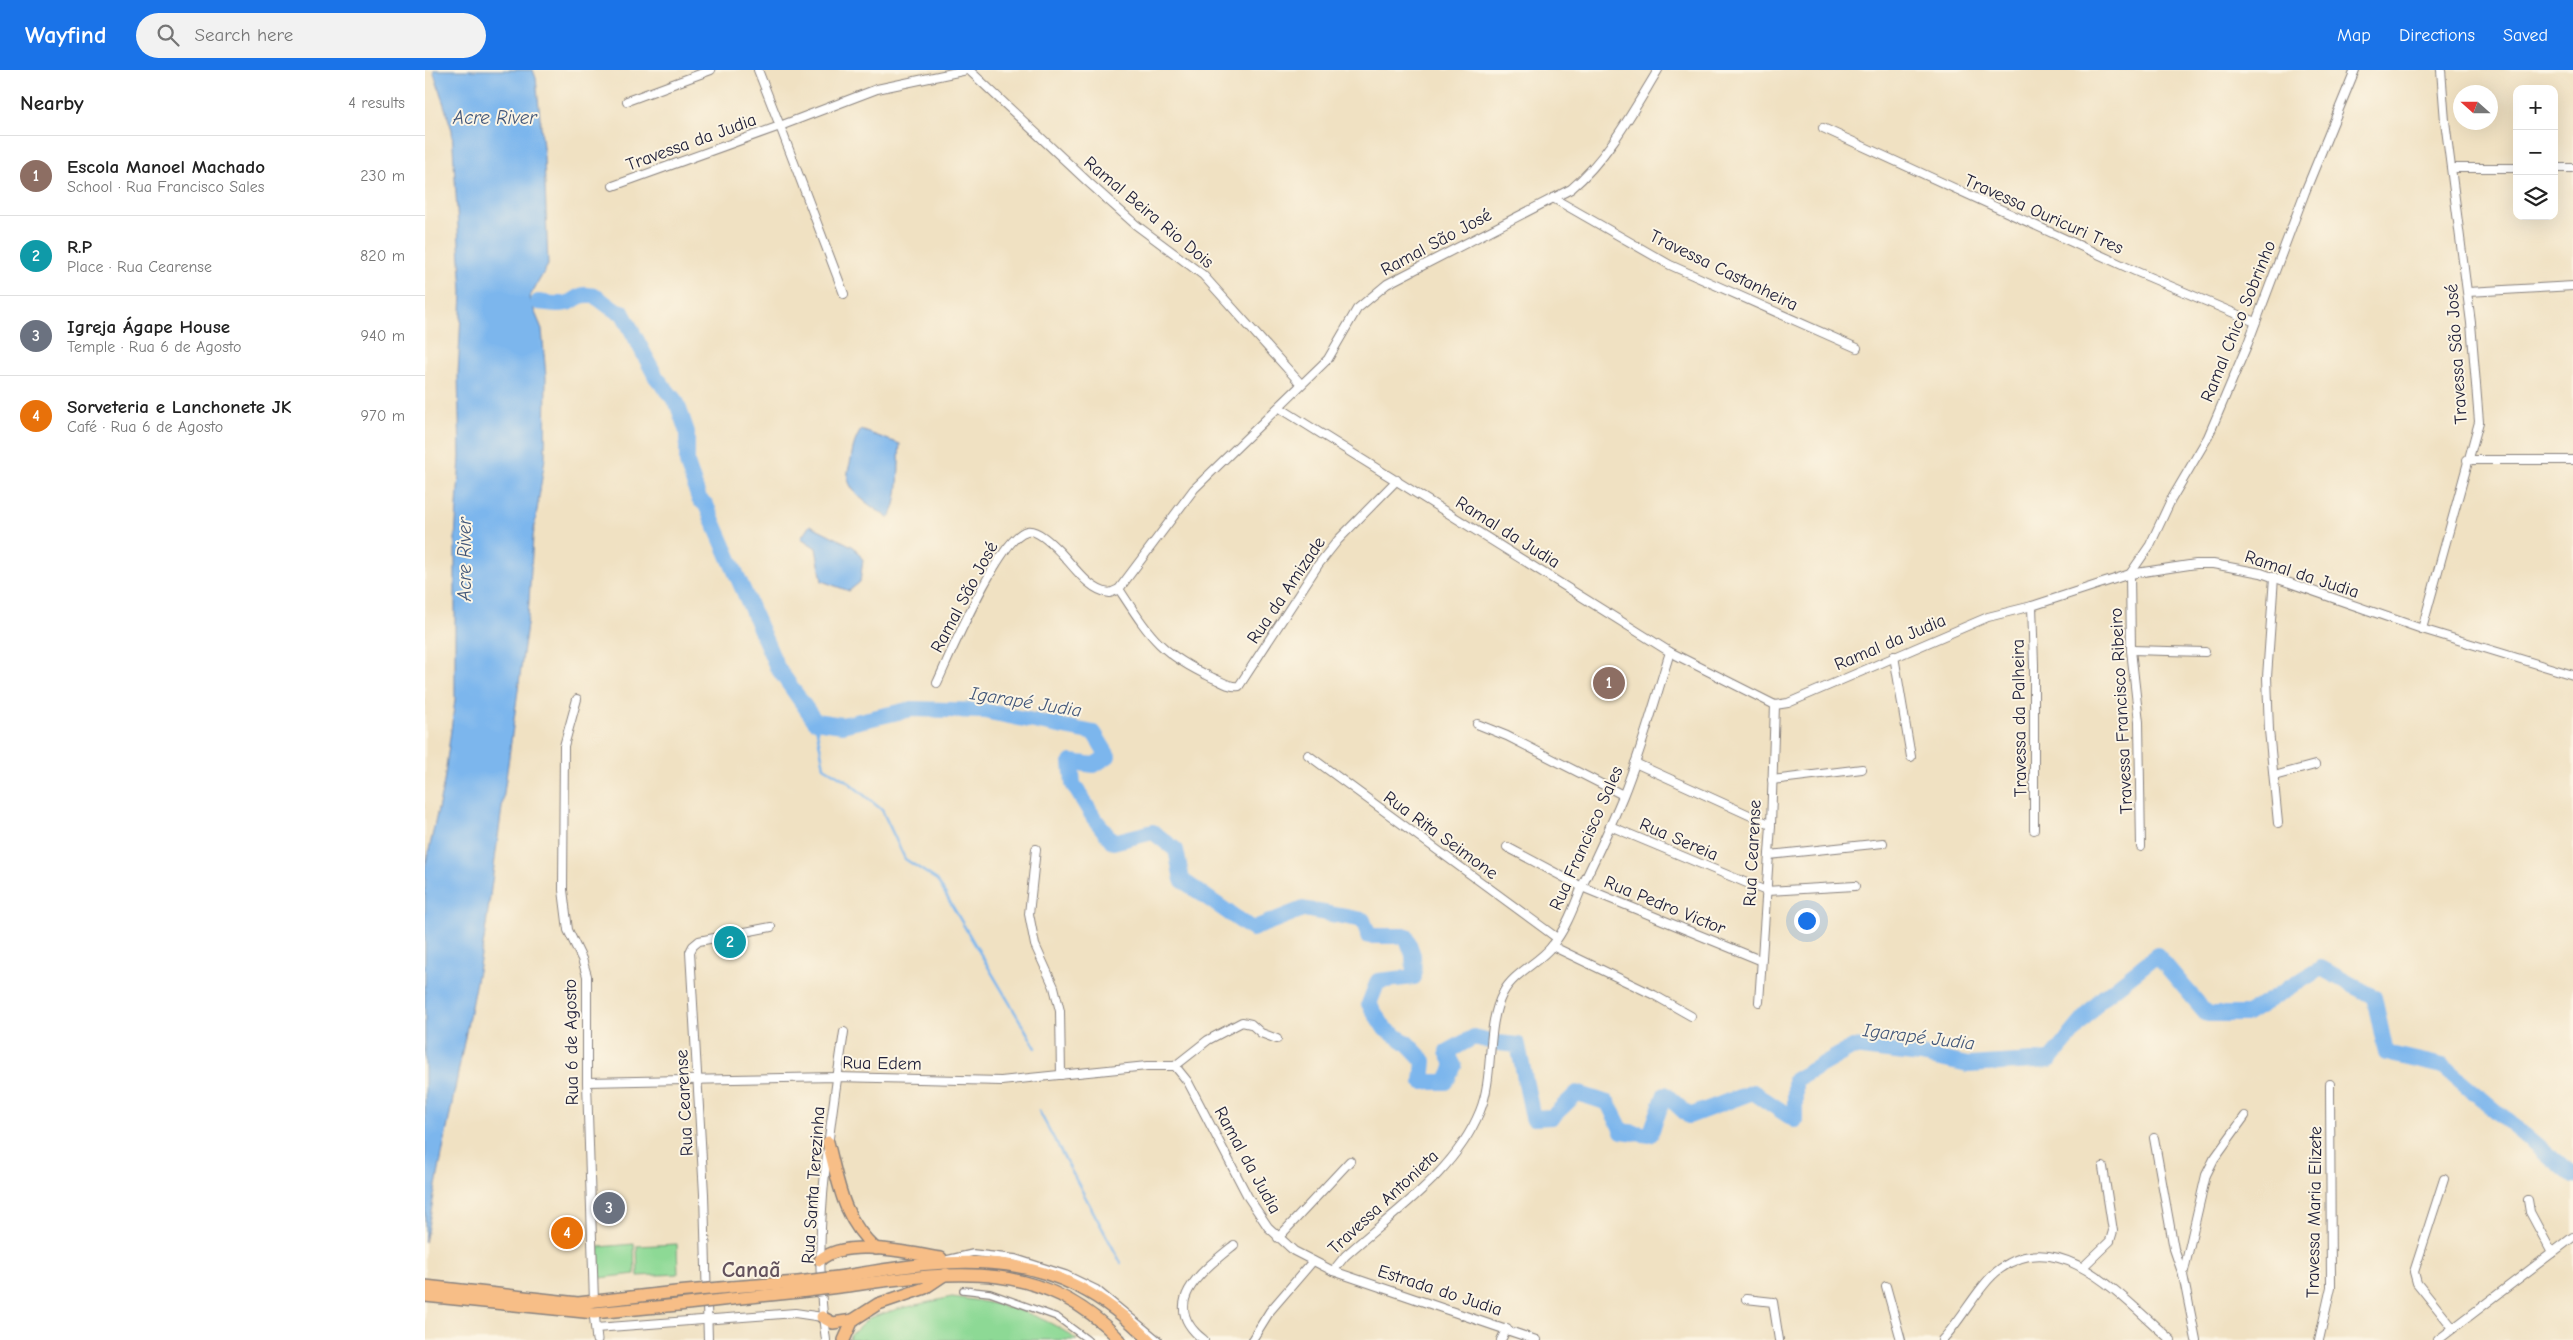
<!DOCTYPE html>
<meta charset="utf-8">
<style>
body{margin:0;font-family:"Comic Neue",sans-serif;background:#f2f2f2;color:#222}
.controls{position:absolute;right:15px;top:15px;display:grid;overflow:hidden;border-radius:10px;box-shadow:0 5px 20px #0002}
.controls button{width:45px;height:45px;display:grid;place-items:center;padding:0;border:0;border-bottom:1px solid #e0e0e0;background:#fff;color:#222;font:25px sans-serif}
.compass{position:absolute;left:2028px;top:15px;width:45px;height:45px;border-radius:50%;background:#fff;box-shadow:0 5px 20px #0002;rotate:291deg}
.you{position:absolute;left:1381px;top:850px;width:18px;height:18px;margin:-12px;border:4px solid #fff;border-radius:50%;background:#1a73e8;box-shadow:0 0 0 8px #1a73e833}
.badge{display:grid;place-items:center;width:32px;height:32px;border-radius:50%;background:#1a73e8;color:#fff;font-size:16px;font-weight:700}
.pin{position:absolute;translate:-50% -50%;border:2px solid #fff;box-shadow:0 1px 5px #0006}
.list{margin:0;padding:0;list-style:none}
h2{display:flex;justify-content:space-between;align-items:center;height:65px;margin:0;padding:0 20px;font-size:21px}
h2 small{font-size:16px;font-weight:400;color:#767676}
.list li{display:grid;grid-template-columns:32px 1fr auto;gap:15px;align-items:center;box-sizing:border-box;height:80px;padding:0 20px;border-top:1px solid #e0e0e0}
.list b{display:block;font-size:19px;white-space:nowrap}
.list p{margin:0;font-size:16px;white-space:nowrap;color:#767676}
.list em{font-size:16px;font-style:normal;color:#767676}
.icon{flex:none;width:28px;height:28px;fill:none;stroke:currentColor;stroke-width:2;stroke-linecap:round;stroke-linejoin:round}
.map{position:relative;flex:none;width:2148px;height:1270px;overflow:hidden}
header{display:flex;align-items:center;gap:30px;box-sizing:border-box;height:70px;padding:0 25px;background:#1a73e8;color:#fff}
header strong{font-size:24px}
nav{display:flex;gap:28px;margin-inline-start:auto;font-size:18px}
.search{width:350px;height:45px;background:#f2f2f2;display:flex;align-items:center;gap:12px;box-sizing:border-box;padding:0 18px;border-radius:28px;color:#767676;font-size:19px}
main{display:flex}
aside{flex:1;background:#fff}
.map>svg:first-child{display:block}
.green{fill:#8dd995;stroke:#587e68}
.water{fill:#7bb6ed;stroke:#4e6c94}
.lines{fill:none;stroke-linecap:round;stroke-linejoin:round}
.stream{stroke:#7bb6ed;stroke-width:2.5}
.river{stroke:#7bb6ed;stroke-width:16}
.pedestrian-casing{stroke:#89827e;stroke-width:8}
.minor-casing{stroke:#89827e;stroke-width:10}
.tertiary-casing{stroke:#89827e;stroke-width:11}
.primary-casing{stroke:#89827e;stroke-width:14}
.pedestrian{stroke:#fff;stroke-width:5.5}
.minor{stroke:#fff;stroke-width:8}
.tertiary{stroke:#fff;stroke-width:9}
.primary{stroke:#f7be87;stroke-width:11}
.primary-bridge-casing{stroke:#89827e;stroke-width:14;stroke-linecap:butt}
.primary-bridge{stroke:#f7be87;stroke-width:11}
.labels{text-anchor:middle;stroke-width:4;stroke-linejoin:round;paint-order:stroke}
.street-label{font-size:18px;fill:#22223b;stroke:#fcf5e5}
.water-label{font-size:19px;font-style:italic;fill:#415679;stroke:#fcf5e5}
.district-label{font-size:22px;font-weight:bold;fill:#63525d;stroke:#fcf5e5}
</style>
<header>
<strong>Wayfind</strong>
<div class="search"><svg class="icon" aria-label="search" viewBox="0 0 24 24"><circle cx="10" cy="10" r="6"/><path d="M15 15l6 6"/></svg>Search here</div>
<nav><a>Map</a><a>Directions</a><a>Saved</a></nav>
</header>
<main>
<aside>
<h2>Nearby<small>4 results</small></h2>
<ul class="list">
<li><span class="badge" style="background:#8d6e63">1</span><div><b>Escola Manoel Machado</b><p>School · Rua Francisco Sales</p></div><em>230 m</em></li>
<li><span class="badge" style="background:#0f9aa8">2</span><div><b>R.P</b><p>Place · Rua Cearense</p></div><em>820 m</em></li>
<li><span class="badge" style="background:#6b7280">3</span><div><b>Igreja Ágape House</b><p>Temple · Rua 6 de Agosto</p></div><em>940 m</em></li>
<li><span class="badge" style="background:#e8710a">4</span><div><b>Sorveteria e Lanchonete JK</b><p>Café · Rua 6 de Agosto</p></div><em>970 m</em></li>
</ul>
</aside>
<div class="map">
<svg width="2148" height="1270" viewBox="0 0 2148 1270">
<rect width="100%" height="100%" fill="#fcf5e5"/>
<filter id="ink" filterUnits="userSpaceOnUse"><feTurbulence type="fractalNoise" baseFrequency=".02" numOctaves="2"/><feDisplacementMap in="SourceGraphic" scale="10" xChannelSelector="R" yChannelSelector="G"/><feConvolveMatrix kernelMatrix="1 2 1 2 8 2 1 2 1" color-interpolation-filters="sRGB"/></filter>
<filter id="wash" filterUnits="userSpaceOnUse"><feTurbulence type="fractalNoise" baseFrequency=".0096" numOctaves="4" result="noise"/><feDisplacementMap in="SourceGraphic" scale="20" xChannelSelector="R" yChannelSelector="G"/><feGaussianBlur stdDeviation="1.12" result="paint"/><feColorMatrix in="noise" values="0 0 0 0 0 0 0 0 0 0 0 0 0 0 0 0 0 1.4 0 .05"/><feComposite in="paint" operator="in"/></filter>
<g filter="url(#wash)">
<rect width="100%" height="100%" fill="#f0e1c2"/>
<g class="green">
<path d="M209,1174L210,1204L175,1208L174,1177Z"/>
<path d="M252,1174L253,1204L213,1206L212,1176Z"/>
<path d="M527,1227C573,1233 614,1241 652,1270H424L425,1266L444,1248L473,1239Z"/>
</g>
<g class="water">
<path d="M8,0H108L111,8L119,87L123,195L104,228L117,259L121,307L120,388L108,467L103,547L59,870L0,1172V798L19,712L30,630V469L35,387L33,305L37,222L27,60Z"/>
<path d="M436,360L475,374C473,391 476,437 463,448C450,438 425,425 423,408C422,401 425,395 426,389C428,377 430,369 436,360Z"/>
<path d="M385,455L429,477L438,490L435,512L424,521L397,511L391,478L376,468Z"/>
</g>
<g class="lines">
<g class="stream">
<path d="M390,651L399,697L422,711L457,740L480,789L512,810L611,978"/>
<path d="M614,1041L696,1193"/>
</g>
<path class="river" d="M113,232C122,233 136,236 145,232C151,229 155,224 163,225C177,225 180,239 197,242L231,307L252,333L262,362V393L274,429L281,435L352,597L390,651L417,655L487,639L559,641L669,663L683,686L669,695L646,692L648,714L669,748L688,772L728,762L751,780L757,810L827,859L878,839L938,850L944,866H981L988,885L989,907L953,911L944,934L960,959L982,973L999,991L997,1012H1021L1029,996L1022,982L1049,967L1073,973L1093,975L1108,1048L1127,1047L1152,1023L1183,1033L1197,1061L1225,1065L1240,1024L1264,1046L1328,1022L1370,1050V1010L1428,977L1496,985L1543,995L1625,990L1675,930L1732,885L1782,944H1822L1896,898L1949,927L1961,983L2018,996L2148,1106"/>
</g>
</g>
<g filter="url(#ink)">
<g class="lines">
<g class="pedestrian-casing">
<g id="pedestrian">
<path d="M522,1189L548,1183L591,1188L641,1204L672,1219L734,1270"/>
<path d="M538,1220L565,1223L632,1247L663,1270"/>
</g>
</g>
<g class="minor-casing">
<g id="minor">
<path d="M333,0L355,56L452,19L542,0"/>
<path d="M544,0L663,112L711,155L778,205L876,314"/>
<path d="M202,31L286,0"/>
<path d="M1398,58L1710,201L1830,252"/>
<path d="M2028,98H2092"/>
<path d="M2129,98H2148"/>
<path d="M188,116L355,56L419,224"/>
<path d="M1128,128L1245,195L1432,278"/>
<path d="M2043,222L2148,216"/>
<path d="M855,338L1245,582L1350,635L1363,633L1563,547L1607,536L1705,504L1771,494H1788L1836,503L1997,559L2148,605"/>
<path d="M2042,390H2148"/>
<path d="M1849,507L1842,607L1844,660L1853,753"/>
<path d="M694,519C725,566 734,583 788,608C796,611 805,618 814,616L893,495L913,470L972,410"/>
<path d="M1607,536L1609,595V760"/>
<path d="M1997,559L2054,352L2046,253L2020,51L2016,0"/>
<path d="M1706,580L1780,582"/>
<path d="M1469,586L1486,687"/>
<path d="M512,613C525,585 575,466 602,461C613,459 629,476 636,483C649,497 665,521 685,523L694,519L769,419L903,289L932,239L962,214L1146,119C1183,88 1208,41 1233,0"/>
<path d="M152,629L139,676L138,820L143,860L157,889L162,906V1012L169,1232"/>
<path d="M1052,654L1082,666L1198,725"/>
<path d="M883,685L1132,868"/>
<path d="M1210,693L1346,755"/>
<path d="M1849,706L1890,695"/>
<path d="M1347,710L1437,699"/>
<path d="M1185,756L1341,821L1430,816"/>
<path d="M1082,777L1157,817L1335,890"/>
<path d="M1716,777L1714,652L1706,580L1705,504L1725,475L1746,430L1783,367L1823,273L1880,122L1930,0"/>
<path d="M611,779L604,844L610,875L629,917L635,941L636,1005"/>
<path d="M1344,785L1458,773"/>
<path d="M1127,876L1229,925L1266,946"/>
<path d="M1334,932L1346,755L1350,635"/>
<path d="M750,996L763,1012L823,1127L843,1157L869,1181L908,1201L1111,1270"/>
<path d="M750,996L783,970L817,952L826,954L836,963L852,969"/>
<path d="M162,1012L412,1007L576,1011L722,996H750"/>
<path d="M1729,1068L1749,1179L1758,1205L1771,1270"/>
<path d="M2019,1109L1989,1202L1992,1213L2028,1258"/>
<path d="M2103,1130L2105,1142L2127,1183"/>
<path d="M853,1168L925,1091"/>
<path d="M1658,1197L1685,1171L1688,1161L1678,1097"/>
<path d="M908,1201L920,1186C967,1143 1030,1103 1055,1041C1070,1005 1060,957 1078,923C1088,903 1114,893 1127,876C1142,858 1150,833 1159,812C1173,783 1186,755 1198,726C1217,679 1230,630 1245,582"/>
<path d="M1758,1205L1781,1105L1789,1089L1820,1046"/>
<path d="M1461,1216L1476,1270"/>
<path d="M1321,1229L1348,1232L1354,1270"/>
<path d="M171,1258L370,1243L397,1247"/>
<path d="M283,1270L279,1124L265,882L268,876L274,871L346,857"/>
<path d="M401,1270C386,1168 404,1063 419,962"/>
<path d="M779,1270C732,1234 778,1200 809,1175"/>
<path d="M827,1270L845,1241L888,1191"/>
<path d="M1076,1270L1082,1258"/>
<path d="M1517,1270C1536,1251 1555,1213 1575,1199C1636,1153 1702,1233 1746,1270"/>
<path d="M1894,1270L1906,1217L1905,1014"/>
<path d="M2013,1270L2148,1167"/>
</g>
</g>
<g class="tertiary-casing">
<path id="tertiary" d="M169,1243L172,1270"/>
</g>
<g class="primary-casing">
<g id="primary">
<path d="M403,1072C414,1114 417,1148 451,1179"/>
<path d="M395,1190C421,1167 484,1183 516,1188"/>
<path d="M420,1206C540,1185 631,1176 724,1270"/>
<path d="M0,1216L153,1233L251,1222"/>
<path d="M422,1216C525,1202 615,1186 695,1270"/>
<path d="M306,1217L373,1212"/>
<path d="M0,1226L169,1243L253,1235"/>
<path d="M306,1229L374,1222"/>
<path d="M397,1247L408,1253L428,1250L453,1234L500,1218L521,1204"/>
<path d="M419,1270L428,1250"/>
</g>
</g>
<use href="#pedestrian" class="pedestrian"/>
<use href="#minor" class="minor"/>
<use href="#tertiary" class="tertiary"/>
<use href="#primary" class="primary"/>
<g class="primary-bridge-casing">
<g id="primary-bridge">
<path d="M373,1212L420,1206"/>
<path d="M251,1222L306,1217"/>
<path d="M374,1222L422,1216"/>
<path d="M253,1235L306,1229"/>
</g>
</g>
<use href="#primary-bridge" class="primary-bridge"/>
</g>
</g>
<g class="labels">
<g class="street-label">
<text transform="translate(266 72) rotate(-20)" y="6">Travessa da Judia</text>
<text transform="translate(724 142) rotate(40)" y="6">Ramal Beira Rio Dois</text>
<text transform="translate(1619 144) rotate(24)" y="6">Travessa Ouricuri Tres</text>
<text transform="translate(1011 172) rotate(-28)" y="6">Ramal São José</text>
<text transform="translate(1299 200) rotate(26)" y="6">Travessa Castanheira</text>
<text transform="translate(1813 251) rotate(-68)" y="6">Ramal Chico Sobrinho</text>
<text transform="translate(2031 284) rotate(-94)" y="6">Travessa São José</text>
<text transform="translate(1083 462) rotate(32)" y="6">Ramal da Judia</text>
<text transform="translate(1877 504) rotate(18)" y="6">Ramal da Judia</text>
<text transform="translate(861 520) rotate(-56)" y="6">Rua da Amizade</text>
<text transform="translate(539 527) rotate(-62)" y="6">Ramal São José</text>
<text transform="translate(1465 572) rotate(-23)" y="6">Ramal da Judia</text>
<text transform="translate(1696 641) rotate(-93)" y="6">Travessa Francisco Ribeiro</text>
<text transform="translate(1594 648) rotate(-91)" y="6">Travessa da Palheira</text>
<text transform="translate(1016 765) rotate(36)" y="6">Rua Rita Seimone</text>
<text transform="translate(1161 768) rotate(-66)" y="6">Rua Francisco Sales</text>
<text transform="translate(1254 769) rotate(23)" y="6">Rua Sereia</text>
<text transform="translate(1327 783) rotate(-87)" y="6">Rua Cearense</text>
<text transform="translate(1240 835) rotate(22)" y="6">Rua Pedro Victor</text>
<text transform="translate(146 972) rotate(-91)" y="6">Rua 6 de Agosto</text>
<text transform="translate(457 993) rotate(1)" y="6">Rua Edem</text>
<text transform="translate(259 1033) rotate(-93)" y="6">Rua Cearense</text>
<text transform="translate(823 1090) rotate(61)" y="6">Ramal da Judia</text>
<text transform="translate(388 1115) rotate(-86)" y="6">Rua Santa Terezinha</text>
<text transform="translate(958 1132) rotate(-43)" y="6">Travessa Antonieta</text>
<text transform="translate(1889 1142) rotate(-89)" y="6">Travessa Maria Elizete</text>
<text transform="translate(1015 1220) rotate(18)" y="6">Estrada do Judia</text>
</g>
<g class="water-label">
<text x="70" y="54">Acre River</text>
<text transform="translate(39 489) rotate(-90)" y="7">Acre River</text>
<text transform="translate(601 631) rotate(9)" y="7">Igarapé Judia</text>
<text transform="translate(1494 966) rotate(7)" y="7">Igarapé Judia</text>
</g>
<g class="district-label">
<text x="326" y="1207">Canaã</text>
</g>
</g>
</svg>
<div class="controls">
<button>+</button>
<button>−</button>
<button><svg class="icon" aria-label="layers" viewBox="0 0 24 24"><path d="M12 4l9 5-9 5-9-5zM3 14l9 5 9-5"/></svg></button>
</div>
<svg class="compass" viewBox="-18 -18 36 36"><path d="M0-13l5 13h-10z" fill="#e53935"/><path d="M0 13l5-13h-10z" fill="#767676"/></svg>
<div class="you"></div>
<div class="pin badge" style="left:1184px;top:613px;background:#8d6e63">1</div>
<div class="pin badge" style="left:305px;top:872px;background:#0f9aa8">2</div>
<div class="pin badge" style="left:184px;top:1138px;background:#6b7280">3</div>
<div class="pin badge" style="left:142px;top:1163px;background:#e8710a">4</div>
</div>
</main>
